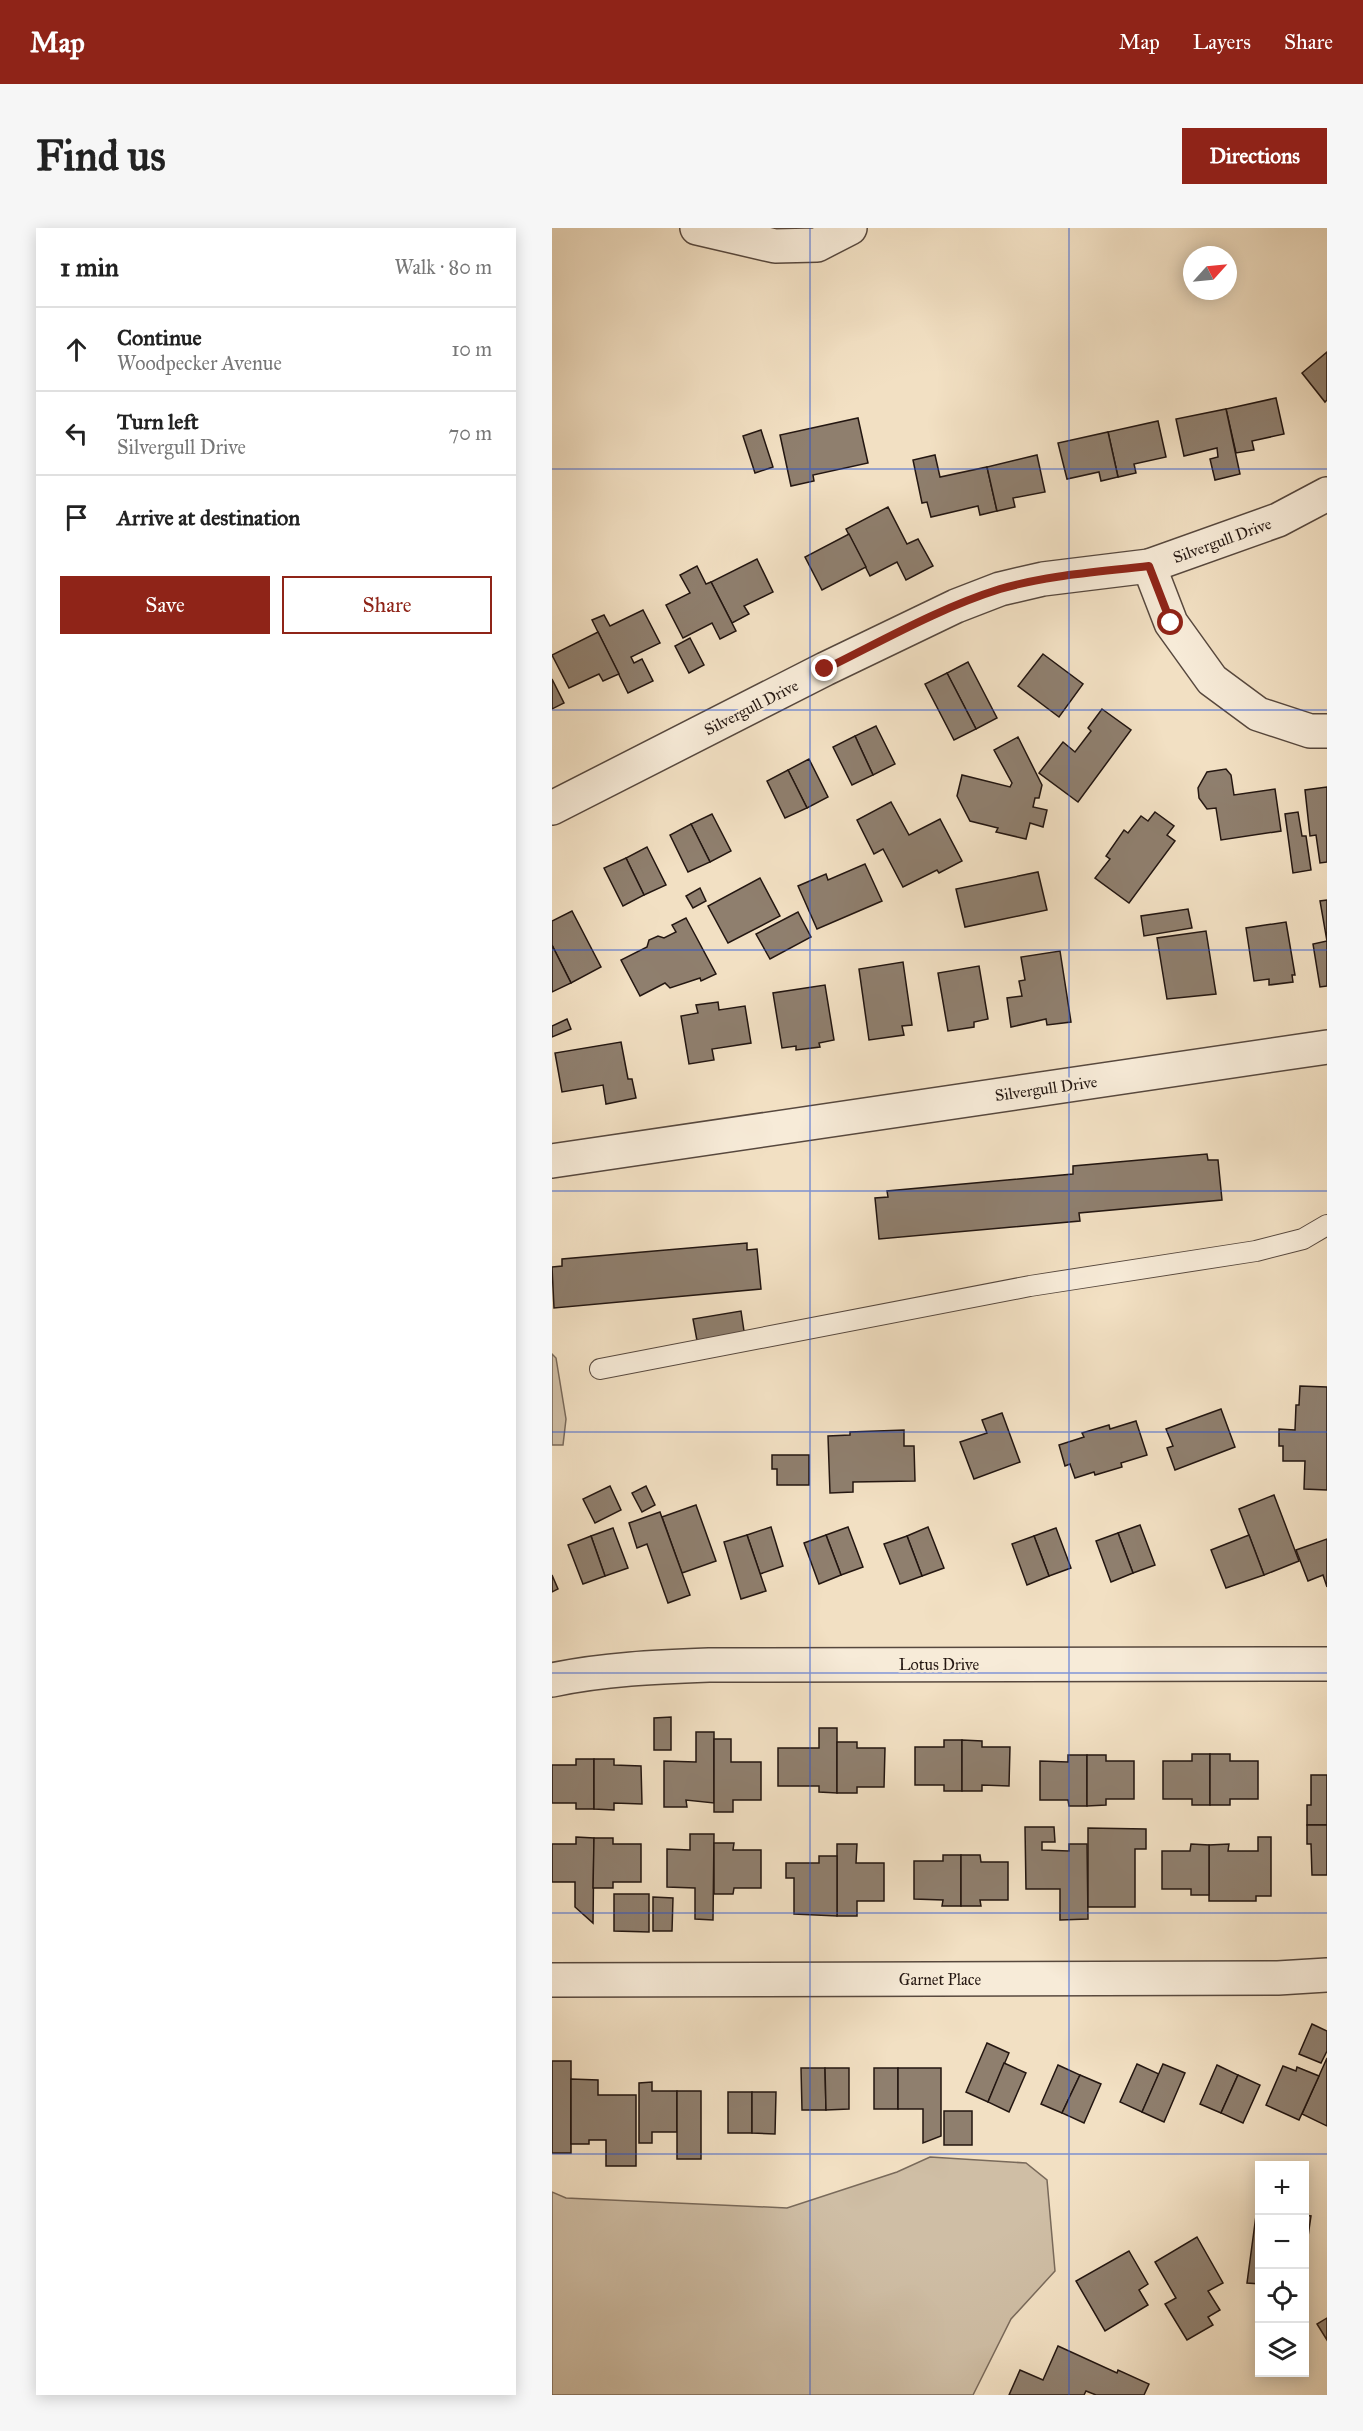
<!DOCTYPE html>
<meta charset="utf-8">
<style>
body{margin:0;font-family:"IM FELL Great Primer",serif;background:#f6f6f6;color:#222}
.controls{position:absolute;right:18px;bottom:18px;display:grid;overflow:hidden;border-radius:0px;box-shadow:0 3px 15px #0003}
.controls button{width:54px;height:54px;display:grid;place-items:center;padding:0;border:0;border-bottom:2px solid #e0e0e0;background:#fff;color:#222;font:30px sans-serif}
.compass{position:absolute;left:631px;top:18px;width:54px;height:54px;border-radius:50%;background:#fff;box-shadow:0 3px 15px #0003;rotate:63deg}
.stop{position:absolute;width:18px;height:18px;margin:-14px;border:4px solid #8f2418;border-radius:50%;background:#fff}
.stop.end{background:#8f2418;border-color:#fff;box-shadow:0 2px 6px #0008}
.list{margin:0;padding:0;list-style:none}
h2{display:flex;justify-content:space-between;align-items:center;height:78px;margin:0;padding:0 24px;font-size:26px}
h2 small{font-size:20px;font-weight:400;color:#767676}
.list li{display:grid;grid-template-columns:39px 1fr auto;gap:18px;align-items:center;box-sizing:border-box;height:84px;padding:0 24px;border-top:2px solid #e0e0e0}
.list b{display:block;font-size:22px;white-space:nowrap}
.list p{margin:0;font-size:20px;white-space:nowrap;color:#767676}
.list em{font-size:20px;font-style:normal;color:#767676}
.actions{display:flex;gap:12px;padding:18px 24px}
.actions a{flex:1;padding:14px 0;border:2px solid #8f2418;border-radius:0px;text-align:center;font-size:21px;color:#8f2418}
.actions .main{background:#8f2418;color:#fff}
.icon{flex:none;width:33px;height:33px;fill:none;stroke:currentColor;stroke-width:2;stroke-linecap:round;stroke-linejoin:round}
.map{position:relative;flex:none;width:775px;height:2167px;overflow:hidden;border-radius:0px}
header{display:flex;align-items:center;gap:36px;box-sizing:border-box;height:84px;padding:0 30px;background:#8f2418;color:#fff}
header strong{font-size:28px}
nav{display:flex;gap:33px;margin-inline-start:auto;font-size:21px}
.intro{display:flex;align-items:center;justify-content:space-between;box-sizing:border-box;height:144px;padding:0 36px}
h1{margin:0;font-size:42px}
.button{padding:15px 27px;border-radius:0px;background:#8f2418;color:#fff;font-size:21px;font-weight:700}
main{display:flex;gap:36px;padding:0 36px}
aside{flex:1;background:#fff;border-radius:0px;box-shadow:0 3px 15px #0003}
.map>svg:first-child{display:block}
.green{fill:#cfbea5;stroke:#796a5b;stroke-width:1.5}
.building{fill:#8f7f6e;stroke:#231611;stroke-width:1.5}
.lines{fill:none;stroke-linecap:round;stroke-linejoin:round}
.service-casing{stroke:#57483e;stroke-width:22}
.minor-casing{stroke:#57483e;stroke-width:36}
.tertiary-casing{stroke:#57483e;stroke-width:36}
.service{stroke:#f7ebd8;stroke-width:20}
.minor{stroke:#f7ebd8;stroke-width:33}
.tertiary{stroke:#f7ebd8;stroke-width:33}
.route{stroke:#8f2418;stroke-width:8}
.grid{fill:none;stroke:#1d4ed8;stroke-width:1.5;stroke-opacity:0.55}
.labels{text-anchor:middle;stroke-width:5;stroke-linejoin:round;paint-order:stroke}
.street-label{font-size:16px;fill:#231611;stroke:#f7ebd8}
</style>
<header>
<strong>Map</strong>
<nav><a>Map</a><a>Layers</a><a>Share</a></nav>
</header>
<div class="intro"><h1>Find us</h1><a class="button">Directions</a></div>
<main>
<aside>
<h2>1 min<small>Walk · 80 m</small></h2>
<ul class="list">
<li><svg class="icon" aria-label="ahead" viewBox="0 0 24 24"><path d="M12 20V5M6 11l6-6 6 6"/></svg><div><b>Continue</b><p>Woodpecker Avenue</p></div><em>10 m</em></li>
<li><svg class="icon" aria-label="left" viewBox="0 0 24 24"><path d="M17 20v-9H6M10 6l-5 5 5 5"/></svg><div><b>Turn left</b><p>Silvergull Drive</p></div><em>70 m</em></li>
<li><svg class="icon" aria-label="arrive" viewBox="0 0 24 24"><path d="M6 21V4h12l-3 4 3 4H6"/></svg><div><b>Arrive at destination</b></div></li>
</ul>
<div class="actions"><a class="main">Save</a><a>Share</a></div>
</aside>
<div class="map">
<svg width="775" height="2167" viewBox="0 0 775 2167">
<rect width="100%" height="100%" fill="#f2e0c3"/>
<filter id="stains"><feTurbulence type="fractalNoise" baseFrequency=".00333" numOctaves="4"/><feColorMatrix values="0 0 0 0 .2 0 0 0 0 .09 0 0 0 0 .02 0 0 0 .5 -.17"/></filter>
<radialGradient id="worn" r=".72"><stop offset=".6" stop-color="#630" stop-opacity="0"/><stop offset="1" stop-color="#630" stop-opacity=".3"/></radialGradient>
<g class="green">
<path d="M0,1126L4,1130L14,1191L11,1217H0Z"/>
<path d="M378,1929L474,1935L495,1952L503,2043L459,2091L421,2167H0V1964L14,1970L235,1980L345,1944Z"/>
</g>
<g class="building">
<path d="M775,124V172L773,174L750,145Z"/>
<path d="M724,170L732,206L700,213L702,222L684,225L674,181Z"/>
<path d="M674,181L688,246L663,252L658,231L666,229L665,220L632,228L624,191Z"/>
<path d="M306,190L316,235L261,247L262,253L239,258L228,207Z"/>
<path d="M606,193L614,229L582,236L584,245L566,249L556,204Z"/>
<path d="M209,202L221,239L203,245L191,208Z"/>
<path d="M556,204L566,249L549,253L547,244L515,251L506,215Z"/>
<path d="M383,227L388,249L435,239L445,283L428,287L426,278L379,289L375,274L370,275L361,232Z"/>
<path d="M485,227L493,264L461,270L463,279L445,283L435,239Z"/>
<path d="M336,279L355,316L366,311L381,338L354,352L345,334L318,348L294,301Z"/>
<path d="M297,306L314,339L270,362L253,329Z"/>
<path d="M205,331L221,364L192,378L197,386L180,395L159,354Z"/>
<path d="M145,338L154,356L159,354L184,403L168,411L160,395L131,410L114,377L138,365L128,347Z"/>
<path d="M91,382L108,415L79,429L82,435L90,431L101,453L76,465L40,392L52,387L58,398Z"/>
<path d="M46,404L67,446L51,453L47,446L17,460L0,427Z"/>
<path d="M138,410L152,437L137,445L123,418Z"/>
<path d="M491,426L531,456L507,489L466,458Z"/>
<path d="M416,434L445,490L424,501L395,445Z"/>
<path d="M395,445L424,501L402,512L373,456Z"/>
<path d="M0,451L12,475L0,481Z"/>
<path d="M550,481L579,502L526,574L487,545L511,514L523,524L539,503L536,500Z"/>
<path d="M324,498L343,536L321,547L303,508Z"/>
<path d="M303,508L321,547L300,557L281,519Z"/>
<path d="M466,509L490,557L487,570H483L481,579L495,582L491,599L478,595L474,611L444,604L446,600L418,593L405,568L410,547L458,559L460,555L442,522Z"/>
<path d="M257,531L276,569L255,580L236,542Z"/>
<path d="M674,541L679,547L682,567L723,561L729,603L669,612L664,580L655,581L647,570L646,560L655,544Z"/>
<path d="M236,542L255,580L233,590L215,553Z"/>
<path d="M775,559V634L768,635L764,607L758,608L753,562Z"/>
<path d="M339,574L357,607L388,591L410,633L387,645L385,642L351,659L331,621L322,626L305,592Z"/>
<path d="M603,584L622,598L615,607L623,613L577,675L543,650L558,631L554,628L572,602L576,605L589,588L596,593Z"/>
<path d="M746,584L750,608H754L759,642L741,645L733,586Z"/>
<path d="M160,586L179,623L158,634L139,596Z"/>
<path d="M139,596L158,634L136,644L118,607Z"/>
<path d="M95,619L114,657L92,667L74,630Z"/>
<path d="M74,630L92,667L71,678L52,640Z"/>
<path d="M313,636L330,673L265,701L246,658L274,646L276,652Z"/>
<path d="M486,644L495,682L413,699L404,661Z"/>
<path d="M208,650L228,688L176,715L156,678Z"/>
<path d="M148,660L154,673L141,680L134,668Z"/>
<path d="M775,672V758L768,759L761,716L775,713L768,673Z"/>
<path d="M636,681L640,700L592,708L589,688Z"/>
<path d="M20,683L49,739L19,755L0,717V693Z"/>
<path d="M246,684L259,709L218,731L204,706Z"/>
<path d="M134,690L164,746L149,753L148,750L118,760L113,755L88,768L69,732L95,719L97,712L106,708L112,710L124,704L120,697Z"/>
<path d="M734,694L743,747H740L741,754L717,757V751L702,753L694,700Z"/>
<path d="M654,703L664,766L615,771L605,710Z"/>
<path d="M0,717L19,755L0,764Z"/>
<path d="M508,723L519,794L495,797L494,791L459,799L455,770L470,768L467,753L473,752L469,729Z"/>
<path d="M351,734L360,797L350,798L352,807L317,812L307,741Z"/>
<path d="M427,738L436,791L422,794V799L396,803L386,745Z"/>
<path d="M273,757L282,812L267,815L268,819L244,822V818L230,820L221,765Z"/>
<path d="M166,774L167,782L193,778L199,815L160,821L162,832L137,836L129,788L146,785L144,777Z"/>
<path d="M15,791L19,801L0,809V798Z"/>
<path d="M69,814L76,851H80L84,870L54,876L51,857L10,864L3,825Z"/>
<path d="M655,926L656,932H666L670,972L527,985L528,993L327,1011L323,970L336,969L335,963L521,946V938Z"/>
<path d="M195,1015V1022L205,1021L209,1061L2,1080L0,1039L10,1038V1031Z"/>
<path d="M189,1083L193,1110L146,1118L141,1091Z"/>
<path d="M748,1158L775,1159V1262L752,1261L753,1233H731V1218H727V1201L743,1202L744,1177H747Z"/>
<path d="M669,1181L683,1219L623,1242L615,1220L621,1218L614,1201Z"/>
<path d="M450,1185L468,1234L422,1251L408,1214L435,1205L430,1192Z"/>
<path d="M584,1193L595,1227L569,1235L570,1239L543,1247L542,1244L523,1250L518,1236L513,1238L507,1217L532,1209L530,1205L557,1197L558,1201Z"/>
<path d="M352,1202V1218H362L363,1253L301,1254V1264L278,1265L276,1208L298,1207V1204Z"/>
<path d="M220,1227H257V1257H225V1241H220Z"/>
<path d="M58,1258L69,1282L43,1295L31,1271Z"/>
<path d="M94,1258L103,1277L90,1284L80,1265Z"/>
<path d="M722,1267L747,1333L712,1347L687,1281Z"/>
<path d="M144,1277L164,1333L130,1345L110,1289Z"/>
<path d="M108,1284L138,1367L116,1375L95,1316L85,1320L77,1295Z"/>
<path d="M588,1297L603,1337L581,1345L566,1305Z"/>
<path d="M219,1299L231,1338L208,1346L195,1307Z"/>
<path d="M296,1299L311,1339L289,1347L274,1307Z"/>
<path d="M376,1299L392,1340L370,1348L355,1308Z"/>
<path d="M61,1300L76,1340L53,1348L39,1308Z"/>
<path d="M504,1300L519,1340L497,1348L482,1308Z"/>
<path d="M566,1305L581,1345L559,1354L544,1313Z"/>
<path d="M195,1307L214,1363L189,1371L172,1314Z"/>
<path d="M274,1307L289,1347L267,1356L252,1315Z"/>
<path d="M697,1307L712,1347L674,1360L659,1322Z"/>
<path d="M39,1308L53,1348L31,1356L16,1317Z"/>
<path d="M355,1308L370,1348L348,1356L332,1316Z"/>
<path d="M482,1308L497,1348L475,1357L460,1316Z"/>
<path d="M775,1311V1359L771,1347L756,1353L744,1322Z"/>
<path d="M0,1347L6,1361L0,1364Z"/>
<path d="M119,1489V1522H102V1490Z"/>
<path d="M267,1500H285V1565L267,1564V1558H226V1520H267Z"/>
<path d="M144,1504H162V1575L134,1572L135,1579H112V1533L144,1534Z"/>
<path d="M162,1511H179V1534H209V1572H181V1584H162Z"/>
<path d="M392,1512H410V1563H392V1557H363V1519H392Z"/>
<path d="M410,1512L430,1513V1519H458L457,1558L430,1557V1563H410Z"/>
<path d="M285,1514H305V1520H333L332,1559H305V1565H285Z"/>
<path d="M640,1526H658V1577H640V1571H611V1533H640Z"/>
<path d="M658,1526H678V1533H706V1571H678V1577H658Z"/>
<path d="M516,1527H535V1578H517L516,1572H488V1533L516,1534Z"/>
<path d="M535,1527H554V1533H582V1571H554V1577L535,1578Z"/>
<path d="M24,1531H42V1581H24V1575H0V1537H24Z"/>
<path d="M42,1531H62V1537L89,1538L90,1576L62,1575V1582L42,1581Z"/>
<path d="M759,1547H775V1597H755V1577H759Z"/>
<path d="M755,1597H775V1647H760L759,1616H755Z"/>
<path d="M473,1599H502L503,1614H490V1622L517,1623V1616H535L536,1691L508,1692V1661H474Z"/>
<path d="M536,1600L594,1601V1621H583V1679H536Z"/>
<path d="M138,1606H162L161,1692L143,1691V1660L115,1659V1621L138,1622Z"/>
<path d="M24,1609L42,1610L41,1695L23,1679V1654H0V1616H24Z"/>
<path d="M706,1609H719V1668H704V1673H657V1617L677,1616L676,1623H706Z"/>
<path d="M42,1610H61V1616H89V1654H61V1660H41Z"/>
<path d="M162,1615H182L181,1622H209V1660H182L181,1666H162Z"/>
<path d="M285,1616H305L304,1635H332V1673H305V1688H285Z"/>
<path d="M639,1616L657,1617V1667H639V1661H610V1623H638Z"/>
<path d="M391,1627H409V1678H390L391,1672L362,1671V1633H391Z"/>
<path d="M409,1627H428L429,1634H456V1672H428L429,1678H409Z"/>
<path d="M267,1628H285V1688L242,1686V1650H234V1635H267Z"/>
<path d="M62,1666H97V1704L62,1703Z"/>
<path d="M101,1669L121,1670L120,1703H101Z"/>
<path d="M760,1796L775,1803V1823L769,1835L747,1826Z"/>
<path d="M435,1815L457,1825L436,1874L414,1864Z"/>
<path d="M775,1830V1898L750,1886Z"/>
<rect x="0" y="1833" width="19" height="92"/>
<path d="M452,1835L474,1845L457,1884L436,1874Z"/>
<path d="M585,1836L607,1846L590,1884L568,1874Z"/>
<path d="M611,1836L633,1845L612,1894L590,1884Z"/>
<path d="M506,1837L528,1847L510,1885L489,1876Z"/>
<path d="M665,1837L686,1847L669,1885L648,1876Z"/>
<path d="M731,1838L744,1843L745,1839L767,1848L747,1892L714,1877Z"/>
<path d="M249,1840H273L274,1882H250Z"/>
<path d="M273,1840H297V1881L274,1882Z"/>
<rect x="322" y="1840" width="24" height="41"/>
<path d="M346,1840H389V1908L371,1915V1881H346Z"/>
<path d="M528,1847L549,1856L532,1895L510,1885Z"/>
<path d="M686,1847L708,1857L691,1895L669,1885Z"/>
<path d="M19,1851L46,1852V1867H84V1938H54V1912H37V1916H19Z"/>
<path d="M100,1854V1863H125V1904H100V1915H87V1855Z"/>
<rect x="125" y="1863" width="24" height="68"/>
<rect x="176" y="1864" width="24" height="41"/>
<path d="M200,1864H224L223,1906L200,1905Z"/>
<rect x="392" y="1883" width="28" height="34"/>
<path d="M705,1980L708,1981V2056L695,2055Z"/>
<path d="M752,1987L759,1988L752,2036Z"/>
<path d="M645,2009L671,2055L656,2063L668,2082L656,2089L661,2097L635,2112L613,2076L624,2070L603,2034Z"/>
<path d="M577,2023L596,2056L587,2062L596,2077L553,2103L524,2053Z"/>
<path d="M775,2090V2112L765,2096Z"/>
<path d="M506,2118L565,2145L566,2142L597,2156L592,2167H544L534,2163L532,2167H457L468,2142L491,2152Z"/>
</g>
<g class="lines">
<g class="service-casing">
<path id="service" d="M48,1141L478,1058L704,1023L751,1011L775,997"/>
</g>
<g class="minor-casing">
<g id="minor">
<path d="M145,0L223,18L265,17L298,0"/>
<path d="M597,338L619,395L660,452L706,486L758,503H775"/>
<path d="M0,580L273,441L404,378L448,361L491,351L597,338L726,292L775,266"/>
<path d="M0,933L775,819"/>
<path d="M0,1752L726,1750L775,1747"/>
</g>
</g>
<g class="tertiary-casing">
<path id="tertiary" d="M0,1452C52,1441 104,1439 157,1437L775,1436"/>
</g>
<use href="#service" class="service"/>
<use href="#minor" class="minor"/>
<use href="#tertiary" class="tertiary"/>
</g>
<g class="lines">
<path class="route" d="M273,441C330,413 387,380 448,361C496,347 547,344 597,338L619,395"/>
</g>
<path class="grid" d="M258,0V2167M517,0V2167M0,241H775M0,482H775M0,722H775M0,963H775M0,1204H775M0,1445H775M0,1685H775M0,1926H775"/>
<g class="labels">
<g class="street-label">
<text transform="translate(670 312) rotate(-20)" y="6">Silvergull Drive</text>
<text transform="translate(199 479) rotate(-27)" y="6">Silvergull Drive</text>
<text transform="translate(494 860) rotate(-8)" y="6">Silvergull Drive</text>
<text x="387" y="1442">Lotus Drive</text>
<text x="388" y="1757">Garnet Place</text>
</g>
</g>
<rect width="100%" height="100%" filter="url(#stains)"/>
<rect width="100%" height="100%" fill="url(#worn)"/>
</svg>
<div class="controls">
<button>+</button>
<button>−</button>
<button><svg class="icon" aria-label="locate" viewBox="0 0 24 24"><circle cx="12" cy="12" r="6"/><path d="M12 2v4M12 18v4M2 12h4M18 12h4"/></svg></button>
<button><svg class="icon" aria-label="layers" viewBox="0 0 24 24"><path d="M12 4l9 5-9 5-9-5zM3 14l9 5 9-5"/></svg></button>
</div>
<svg class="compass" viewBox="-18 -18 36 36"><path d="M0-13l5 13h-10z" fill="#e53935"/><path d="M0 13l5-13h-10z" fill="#767676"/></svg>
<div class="stop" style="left:619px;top:395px"></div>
<div class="stop end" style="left:273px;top:441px"></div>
</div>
</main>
